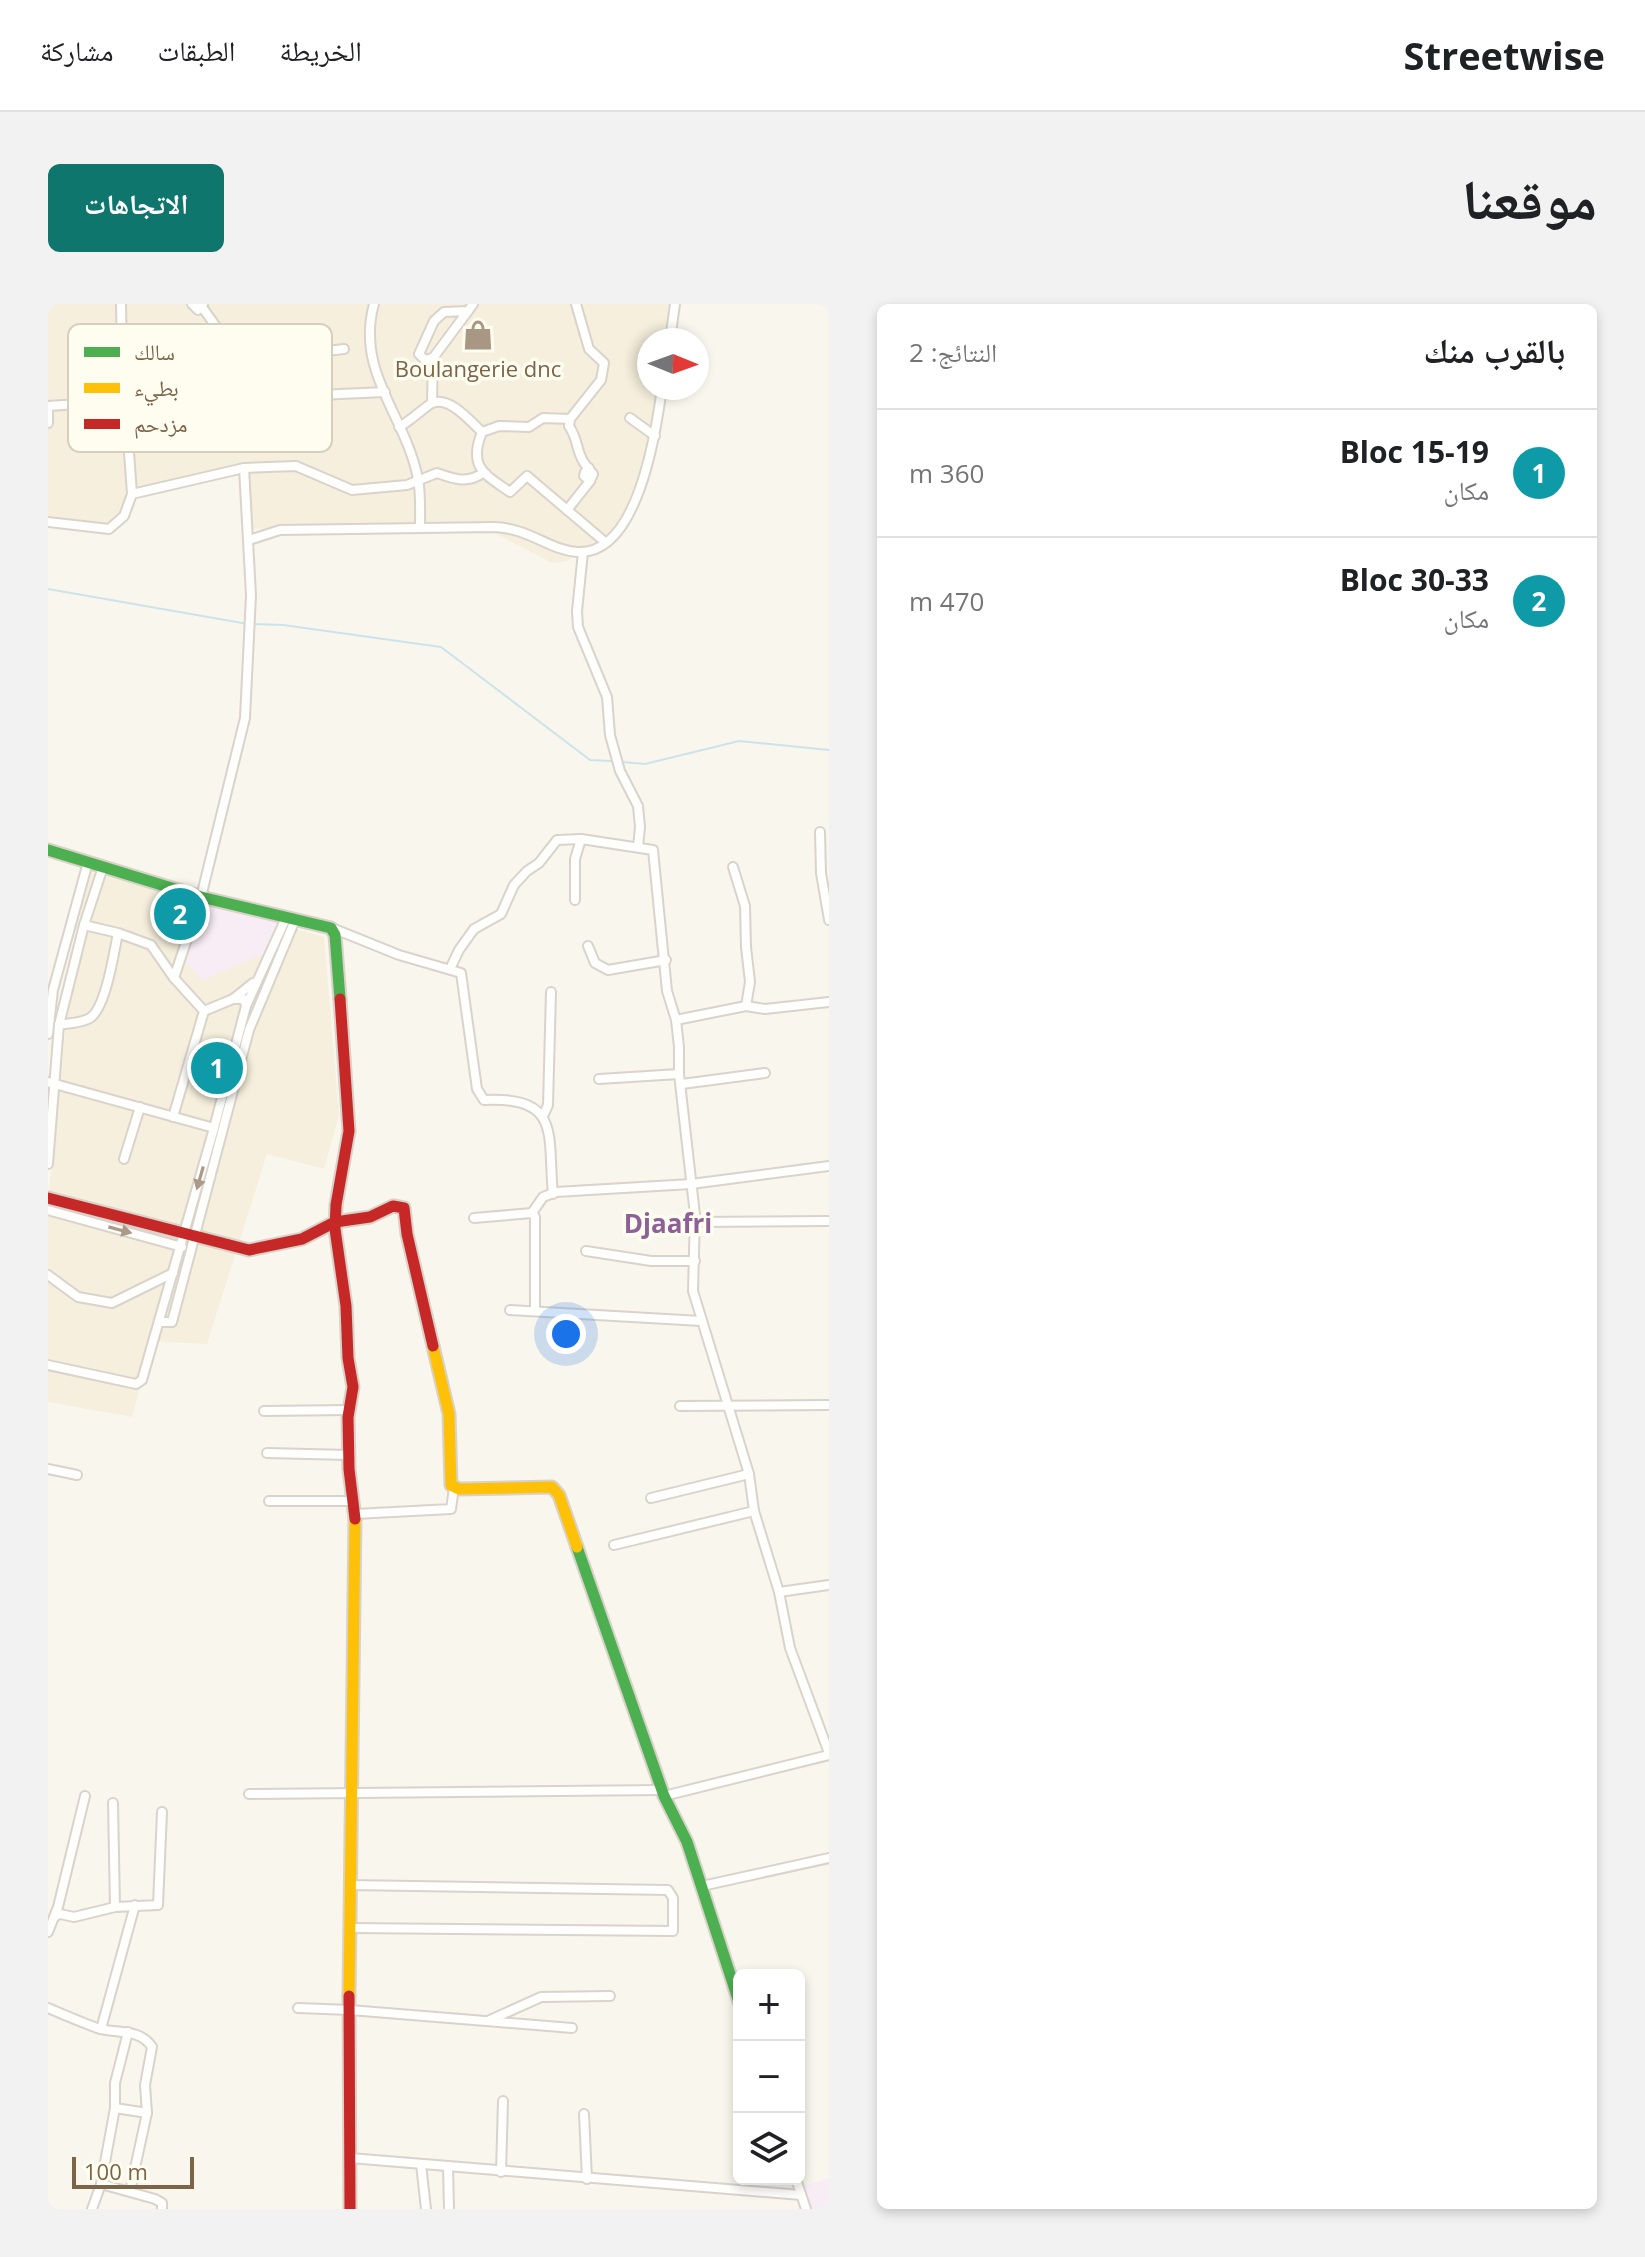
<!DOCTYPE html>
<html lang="ar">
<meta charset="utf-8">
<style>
body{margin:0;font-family:"Open Sans","Noto Naskh Arabic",sans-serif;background:#f2f2f2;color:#202124;direction:rtl}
.controls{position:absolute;right:24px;bottom:24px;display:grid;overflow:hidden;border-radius:12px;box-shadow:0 4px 12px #0003}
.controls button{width:72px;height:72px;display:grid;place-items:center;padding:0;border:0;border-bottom:2px solid #e0e0e0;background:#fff;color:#202124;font:40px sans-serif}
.compass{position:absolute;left:589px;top:24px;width:72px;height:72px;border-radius:50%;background:#fff;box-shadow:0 4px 12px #0003;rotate:91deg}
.scale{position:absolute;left:24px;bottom:20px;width:122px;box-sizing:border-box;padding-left:8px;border:4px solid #7c6448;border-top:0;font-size:22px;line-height:28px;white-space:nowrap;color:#7c6448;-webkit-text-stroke:6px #fffcf0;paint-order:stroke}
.you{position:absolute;left:518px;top:1030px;width:28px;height:28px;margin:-20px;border:6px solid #fff;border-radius:50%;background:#1a73e8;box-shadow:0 0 0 12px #1a73e833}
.badge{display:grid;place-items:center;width:52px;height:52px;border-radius:50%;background:#0f766e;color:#fff;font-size:26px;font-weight:700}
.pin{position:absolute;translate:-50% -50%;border:4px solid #fff;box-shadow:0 2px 8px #0006}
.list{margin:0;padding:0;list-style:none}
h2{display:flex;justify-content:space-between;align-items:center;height:104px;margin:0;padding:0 32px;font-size:34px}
h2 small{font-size:26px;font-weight:400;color:#757577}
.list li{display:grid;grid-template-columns:52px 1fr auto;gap:24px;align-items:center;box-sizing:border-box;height:128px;padding:0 32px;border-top:2px solid #e0e0e0}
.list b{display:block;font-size:30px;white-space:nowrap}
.list p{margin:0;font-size:26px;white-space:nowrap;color:#757577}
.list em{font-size:26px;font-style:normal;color:#757577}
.icon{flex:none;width:44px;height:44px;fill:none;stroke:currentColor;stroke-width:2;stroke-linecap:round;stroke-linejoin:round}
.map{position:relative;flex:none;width:781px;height:1905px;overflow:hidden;direction:ltr;border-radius:12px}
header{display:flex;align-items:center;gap:48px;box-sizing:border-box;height:112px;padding:0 40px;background:#fff;border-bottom:2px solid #e0e0e0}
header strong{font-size:38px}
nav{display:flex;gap:44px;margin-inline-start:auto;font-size:28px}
.intro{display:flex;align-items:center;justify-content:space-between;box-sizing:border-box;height:192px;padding:0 48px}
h1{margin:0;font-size:56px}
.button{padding:20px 36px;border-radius:12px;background:#0f766e;color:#fff;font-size:28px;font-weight:700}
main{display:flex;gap:48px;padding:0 48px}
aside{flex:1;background:#fff;border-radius:12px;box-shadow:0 4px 12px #0003}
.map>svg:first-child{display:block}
.residential{fill:#f6efdd}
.education{fill:#f8ecf5}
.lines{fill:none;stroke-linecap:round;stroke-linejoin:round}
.stream{stroke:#cce3ec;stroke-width:2}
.street-casing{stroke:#d9d3cb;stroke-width:12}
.fast-casing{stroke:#d8d2c8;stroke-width:15}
.slow-casing{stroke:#d8d2c8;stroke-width:15}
.jam-casing{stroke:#d8d2c8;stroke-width:15}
.street{stroke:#fefefc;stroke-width:8}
.fast{stroke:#4caf50;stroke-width:11}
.slow{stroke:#ffc107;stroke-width:11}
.jam{stroke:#c62828;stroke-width:11}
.oneway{fill:#aa9a87}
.labels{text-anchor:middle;stroke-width:7;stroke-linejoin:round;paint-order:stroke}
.poi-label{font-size:22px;fill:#7c6448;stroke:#fffcf0}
.quarter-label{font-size:26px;font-weight:bold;fill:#8f6098;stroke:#fffcf0}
.key{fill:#fffcf0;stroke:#d8cebe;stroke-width:2}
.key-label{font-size:22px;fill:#7c6448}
</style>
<header>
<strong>Streetwise</strong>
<nav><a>الخريطة</a><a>الطبقات</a><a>مشاركة</a></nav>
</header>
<div class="intro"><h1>موقعنا</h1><a class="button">الاتجاهات</a></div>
<main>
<aside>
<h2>بالقرب منك<small>النتائج: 2</small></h2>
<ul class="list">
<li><span class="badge" style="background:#0f9aa8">1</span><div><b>Bloc 15-19</b><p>مكان</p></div><em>360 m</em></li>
<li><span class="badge" style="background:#0f9aa8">2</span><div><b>Bloc 30-33</b><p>مكان</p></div><em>470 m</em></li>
</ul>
</aside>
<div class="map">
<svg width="781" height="1905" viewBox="0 0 781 1905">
<rect width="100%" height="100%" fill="#f9f6ed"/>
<g class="residential">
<path d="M0,0H627L622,36H601V84H614L591,182L570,228L519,257L504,259L429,220L199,225L196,165L84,190L76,212L61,225L0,218Z"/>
<path d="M38,567L276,633L291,811L276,865L219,850L159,1040L104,1037L84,1113L0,1098V899L19,711Z"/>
</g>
<g class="education">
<path d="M154,599L232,617L216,650L154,676L138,658Z"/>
<path d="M781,1874V1905H763L755,1882Z"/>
</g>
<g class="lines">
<g class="stream">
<path d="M0,285L200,320"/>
<path d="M206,320L235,321L393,343L542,456L564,457"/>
<path d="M574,458L597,460L691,437L781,446"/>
</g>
<g class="street-casing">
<g id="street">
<path d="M144,0L150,6L155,0"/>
<path d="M326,0C307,68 358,112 370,175C373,190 372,208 372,224"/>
<path d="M528,0L541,45L556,59L553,76L522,115L521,122C529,134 528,142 533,153C535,159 541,165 545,170L542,177L536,172L537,168L541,164"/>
<path d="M154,3L182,42L201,56L296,45"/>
<path d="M420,7L396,8L386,17L371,50L377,56L385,54L420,7L425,0"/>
<path d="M622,36L627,0"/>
<path d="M384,99L385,54"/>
<path d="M0,102L77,97"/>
<path d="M0,102V119"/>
<path d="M582,114L607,132"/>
<path d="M522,115L495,114L481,123L451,122L434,128C420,163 436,170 462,188L479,172L557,238"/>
<path d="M79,117L194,111L226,93L337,88"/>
<path d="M351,123C361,118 378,102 384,99C402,92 423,118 434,128"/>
<path d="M84,190L196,164L248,162L304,186L359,181L389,169C406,175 419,180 435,169"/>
<path d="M519,206L542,177"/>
<path d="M0,218L61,225L76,212L84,190L74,51L73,0"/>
<path d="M201,236L232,226L446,223C481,224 501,246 529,248C590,252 608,128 614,84"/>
<path d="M535,248L529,307L530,323L559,393L562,431L572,467L590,502L592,523L590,543"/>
<path d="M772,528L773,569L781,616"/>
<path d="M685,563L697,602L698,643L702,678L698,702"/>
<path d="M527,596V555L533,535"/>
<path d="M36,621L70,629"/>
<path d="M284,624L351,651L413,669L429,785L436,796C515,792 499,833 505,890"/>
<path d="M540,642L547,659L560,666L618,656"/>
<path d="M402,665L411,646L426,625L453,610L466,581L479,567L491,559L509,536L533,535L605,546L619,687L628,716L631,743V770L647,911L645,987L701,1170L706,1207L731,1288L742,1344L781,1449"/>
<path d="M126,674L153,593L197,414L203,291L196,164"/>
<path d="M198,702L196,695H185L205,679"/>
<path d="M156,707L185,695"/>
<path d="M628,716L698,702L717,705L781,698"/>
<path d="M11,721C21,719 34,719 42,714C58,704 66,648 70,629L103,641L126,674L156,707L125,813"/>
<path d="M0,730L5,686L40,558"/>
<path d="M551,775L631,770"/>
<path d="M0,778L166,824"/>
<path d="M634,780L717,769"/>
<path d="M495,812L500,801L503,688"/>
<path d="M76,855L92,803"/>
<path d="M0,860L11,721L36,621L55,563"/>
<path d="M0,906L134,943"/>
<path d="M426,914L484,909"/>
<path d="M647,918L781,917"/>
<path d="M538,947L603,957H647"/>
<path d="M0,971L30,993L64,999L125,969"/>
<path d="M462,1006L653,1017"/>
<path d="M487,1007V913L484,909L495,893L508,888L643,880L781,862"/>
<path d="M112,1018H124L201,726L247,616"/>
<path d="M0,1061L88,1080L94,1076L166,824L198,702L238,614"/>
<path d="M632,1102L781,1101"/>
<path d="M216,1107L300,1106"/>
<path d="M219,1149L301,1151"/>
<path d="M0,1165L29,1171"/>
<path d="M603,1194L701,1170"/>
<path d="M221,1197H305"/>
<path d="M307,1210L403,1205L406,1184"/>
<path d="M566,1241L706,1207"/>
<path d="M731,1288L781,1281"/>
<path d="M201,1490L614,1486"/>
<path d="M616,1492L781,1451"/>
<path d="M65,1499L67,1603"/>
<path d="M301,1581L620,1586L625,1594V1627L302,1624"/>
<path d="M654,1582L781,1554"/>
<path d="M7,1612L12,1610L26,1613L67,1603L110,1601L114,1508"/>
<path d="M0,1628L10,1603L37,1492"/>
<path d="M0,1704C16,1711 33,1718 49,1724C68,1730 92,1724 104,1743L97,1781L99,1809"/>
<path d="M250,1704L302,1706L524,1724"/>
<path d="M442,1716L493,1693L562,1692"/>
<path d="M53,1725L87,1601"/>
<path d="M67,1804L99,1809L82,1887"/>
<path d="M536,1810L539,1875"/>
<path d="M302,1854L753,1891"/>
<path d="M373,1860L378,1905"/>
<path d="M400,1863L401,1905"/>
<path d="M453,1868L455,1797"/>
<path d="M748,1875L758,1905"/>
<path d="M53,1880L107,1895L114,1899V1905"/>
<path d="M44,1905L53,1880L67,1804V1779L80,1728"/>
</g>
</g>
<g class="fast-casing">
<g id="fast">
<path d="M0,546L153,593L283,624L287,631L292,695"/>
<path d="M529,1243L616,1492L639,1538L691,1698"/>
</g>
</g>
<g class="slow-casing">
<g id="slow">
<path d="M385,1042L401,1110L403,1181L411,1185L504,1183L511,1191L529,1243"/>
<path d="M301,1692L307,1215"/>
</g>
</g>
<g class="jam-casing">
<g id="jam">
<path d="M292,695L301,827L288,901L287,925L298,1002L300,1054L305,1083L300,1113L301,1165L307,1215"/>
<path d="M0,894L201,946L254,935L287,918L322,913L345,902L356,904L359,930L385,1042"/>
<path d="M301,1692L302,1905"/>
</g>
</g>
<use href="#street" class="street"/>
<use href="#fast" class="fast"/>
<use href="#slow" class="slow"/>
<use href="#jam" class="jam"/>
</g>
<defs><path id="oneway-solid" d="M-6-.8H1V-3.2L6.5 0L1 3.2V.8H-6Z" transform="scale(2)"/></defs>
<g class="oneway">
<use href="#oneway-solid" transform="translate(152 874) rotate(106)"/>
<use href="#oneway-solid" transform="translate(72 926) rotate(15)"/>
</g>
<defs>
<g id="shop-bare" transform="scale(2.4)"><path d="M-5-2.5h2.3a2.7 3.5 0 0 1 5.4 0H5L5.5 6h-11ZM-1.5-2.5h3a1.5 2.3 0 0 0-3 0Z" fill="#a89782" stroke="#fffcf0" stroke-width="2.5" paint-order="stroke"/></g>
</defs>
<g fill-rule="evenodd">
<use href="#shop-bare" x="430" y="31"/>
</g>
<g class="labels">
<g class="poi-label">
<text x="430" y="73">Boulangerie dnc</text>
</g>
<g class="quarter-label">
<text x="620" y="929">Djaafri</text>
</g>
</g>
<rect x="20" y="20" width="264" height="128" rx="12" class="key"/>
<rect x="36" y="43" width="36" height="10" fill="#4caf50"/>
<rect x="36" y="79" width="36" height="10" fill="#ffc107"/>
<rect x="36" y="115" width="36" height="10" fill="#c62828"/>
<g class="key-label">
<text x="86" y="56">سالك</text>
<text x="86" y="92">بطيء</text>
<text x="86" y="128">مزدحم</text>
</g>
</svg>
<div class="controls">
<button>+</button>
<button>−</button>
<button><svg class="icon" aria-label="layers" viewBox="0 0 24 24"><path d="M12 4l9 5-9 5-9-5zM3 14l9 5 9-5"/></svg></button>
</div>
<svg class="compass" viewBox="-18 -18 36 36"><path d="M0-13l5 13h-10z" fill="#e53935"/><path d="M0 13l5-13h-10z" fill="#757577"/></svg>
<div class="scale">100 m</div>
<div class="you"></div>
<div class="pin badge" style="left:169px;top:764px;background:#0f9aa8">1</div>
<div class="pin badge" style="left:132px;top:610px;background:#0f9aa8">2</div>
</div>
</main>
